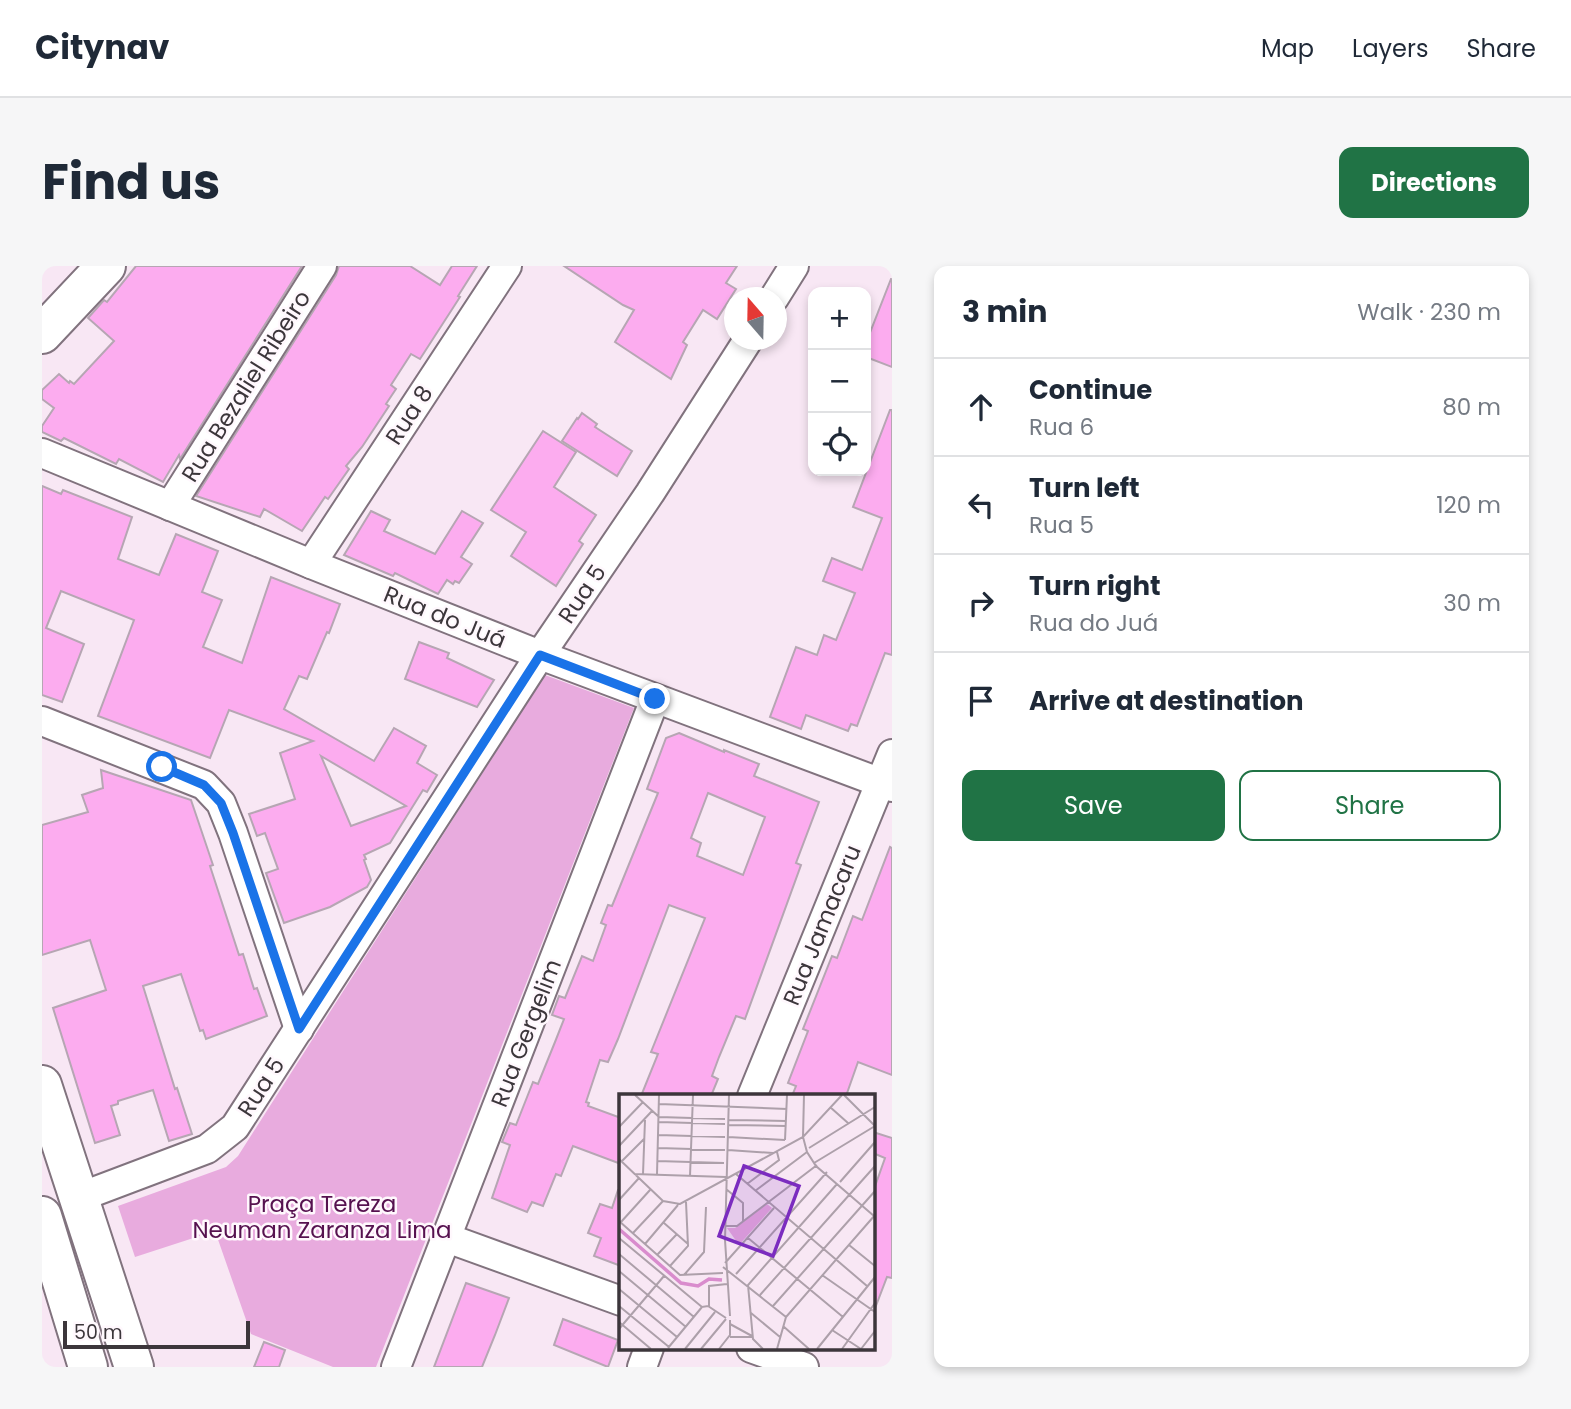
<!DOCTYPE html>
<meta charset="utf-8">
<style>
body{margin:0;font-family:Poppins,sans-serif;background:#f6f6f7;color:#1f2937}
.controls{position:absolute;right:21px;top:21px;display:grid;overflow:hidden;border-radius:14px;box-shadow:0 4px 10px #0003}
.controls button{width:63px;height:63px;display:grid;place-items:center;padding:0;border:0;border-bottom:2px solid #e0e1e3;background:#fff;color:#1f2937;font:35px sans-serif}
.compass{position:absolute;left:682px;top:21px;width:63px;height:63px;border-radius:50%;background:#fff;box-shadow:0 4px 10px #0003;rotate:340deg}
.scale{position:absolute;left:21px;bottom:18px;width:187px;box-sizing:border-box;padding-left:7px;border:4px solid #3c363b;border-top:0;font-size:19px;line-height:24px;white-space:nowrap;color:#3c363b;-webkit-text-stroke:5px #fff8fd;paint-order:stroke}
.stop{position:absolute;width:21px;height:21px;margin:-16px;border:5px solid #1a73e8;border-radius:50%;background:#fff}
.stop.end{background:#1a73e8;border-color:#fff;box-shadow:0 2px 7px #0008}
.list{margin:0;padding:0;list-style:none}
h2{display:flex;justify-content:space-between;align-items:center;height:91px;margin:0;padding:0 28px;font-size:30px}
h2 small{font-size:23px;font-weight:400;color:#747a83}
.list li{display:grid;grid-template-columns:46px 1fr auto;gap:21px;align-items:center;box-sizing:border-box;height:98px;padding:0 28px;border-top:2px solid #e0e1e3}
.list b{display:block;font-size:26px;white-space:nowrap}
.list p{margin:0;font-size:23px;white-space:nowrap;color:#747a83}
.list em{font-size:23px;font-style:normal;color:#747a83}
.actions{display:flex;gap:14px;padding:21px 28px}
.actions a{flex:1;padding:16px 0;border:2px solid #207345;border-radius:14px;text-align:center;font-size:24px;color:#207345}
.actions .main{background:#207345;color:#fff}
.icon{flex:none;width:38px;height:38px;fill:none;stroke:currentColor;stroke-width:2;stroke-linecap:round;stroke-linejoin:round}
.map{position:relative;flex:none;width:850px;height:1101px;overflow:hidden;border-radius:14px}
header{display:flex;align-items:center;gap:42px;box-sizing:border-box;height:98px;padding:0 35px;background:#fff;border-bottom:2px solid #e0e1e3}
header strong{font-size:33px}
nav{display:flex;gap:38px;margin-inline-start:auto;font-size:24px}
.intro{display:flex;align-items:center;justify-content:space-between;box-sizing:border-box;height:168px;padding:0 42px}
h1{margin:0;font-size:49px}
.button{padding:18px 32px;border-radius:14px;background:#207345;color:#fff;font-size:24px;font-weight:700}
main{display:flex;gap:42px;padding:0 42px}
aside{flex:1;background:#fff;border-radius:14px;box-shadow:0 4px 10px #0003}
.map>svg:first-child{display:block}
.green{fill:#e8abde}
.building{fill:#fcacef;stroke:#b6a6b3;stroke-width:2;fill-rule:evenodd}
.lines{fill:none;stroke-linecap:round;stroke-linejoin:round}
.street-casing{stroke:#81737e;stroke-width:32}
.secondary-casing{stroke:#81737e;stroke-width:42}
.street{stroke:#fff;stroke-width:28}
.secondary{stroke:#fff;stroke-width:38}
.route{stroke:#1a73e8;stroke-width:9}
.labels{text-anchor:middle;stroke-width:5;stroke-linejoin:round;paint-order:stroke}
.street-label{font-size:23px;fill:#3c363b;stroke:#fff8fd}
.park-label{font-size:23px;fill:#56114f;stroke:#fff8fd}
.inset-river{fill:none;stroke:#d98ccd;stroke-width:3.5}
.inset-road{fill:none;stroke:#ada0aa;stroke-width:2}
.view{fill:#7b2cbf;fill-opacity:0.15;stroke:#7b2cbf;stroke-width:3.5}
.inset-edge{fill:none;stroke:#3c363b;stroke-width:3.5}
</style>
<header>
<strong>Citynav</strong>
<nav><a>Map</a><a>Layers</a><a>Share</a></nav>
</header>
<div class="intro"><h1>Find us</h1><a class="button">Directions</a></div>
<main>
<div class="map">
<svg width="850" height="1101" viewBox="0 0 850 1101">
<rect width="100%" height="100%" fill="#f8e7f4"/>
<path class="green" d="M503,409L592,442L334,1101H291L209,1068L173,965L93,991L76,940L184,901L196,890Z"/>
<g class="building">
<path d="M94,0H260L138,193L137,189L121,216L77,193L74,198L22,172L19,175L0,166V160L12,142L0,133V124L17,108L27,117L28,115L32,118L72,75L46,52L62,34L65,36Z"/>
<path d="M297,0H368L398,19L410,0H435L416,30L418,31L378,93L369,88L349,119L354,123L344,138L347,140L320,181L304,200L307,203L286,233L283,231L260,265L222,243L218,251L154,230L294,9Z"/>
<path d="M522,0H695L684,17L694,23L675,53L661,44L641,76L645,79L629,113L573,76L592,44L581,39Z"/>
<path d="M849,13H850V101L824,91V77Z"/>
<path d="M848,144H850V389L843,387L815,460L809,458L806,465L764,449L759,463L728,451L754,381L775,389L782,369L794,374L813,327L781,315L790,292L820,304L840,252L811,241Z"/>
<path d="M540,147L555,158L553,161L590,185L575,210L520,175L535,152L536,153Z"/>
<path d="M501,165L534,186L512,221L554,249L537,275L541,278L514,320L469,290L484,266L449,244Z"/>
<path d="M0,220L19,228L21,224L90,251L76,293L117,309L134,268L176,285L160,326L180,334L161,381L200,397L229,311L298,338L287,367L285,366L265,413L257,410L242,443L332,495L352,462L384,480L375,497L395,509L385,526L381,524L348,577L322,589L324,593L322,594L329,614L325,621L288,641L242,657L224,607L236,603L223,567L215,570L207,548L253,533L238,487L271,475L187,444L168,492L56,450L92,354L19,325L4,362L42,378L20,436L0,429ZM279,490L364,540L309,560Z"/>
<path d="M329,245L348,254L342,265L393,288L420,245L441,257L419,291L430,298L417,317L413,315L411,318L405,314L396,328L353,307L351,310L302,289Z"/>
<path d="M377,376L407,387L405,392L452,414L435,441L363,413Z"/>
<path d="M637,467L682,486V484L717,498L712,510L777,536L754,597L759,599L703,753L694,750L677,791L670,810L676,813L669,830H599L616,788L609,786L663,652L627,639L576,773L566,796L558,794L544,836L547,837L546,840L579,852V898L531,880L519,910L514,908L501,940L490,936L485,946L450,932L468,879L460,876L468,857L474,859L491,816L496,818L513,776L522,753L510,749L517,730L523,732L540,690L551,695L564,659L559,657L566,639L570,640L616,527L605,523L624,472ZM666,527L723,551L701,609L655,590L659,577L649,572Z"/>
<path d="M59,504L149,534L171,599L168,600L197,689L201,688L212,723L215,722L225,750L164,773L161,764L158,765L139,708L101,720L133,823L135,822L150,868L127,875L111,824L76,835V838L69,840L78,869L53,877L11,742L64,724L48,674L0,689V559L46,546L40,529L61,522Z"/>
<path d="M848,581L850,582V809L816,796L804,830H750L754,820L746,817L766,765L761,763L790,690L795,692L811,650L820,654Z"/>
<path d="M831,866L850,872V1012L845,1011L832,1045L831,926L843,892L831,887Z"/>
<path d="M576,924H579V1000L552,990L559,972L546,967L558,938L570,942Z"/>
<path d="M424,1017L467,1032L453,1069L440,1101H392Z"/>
<path d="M521,1053L576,1074L566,1101L512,1079Z"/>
<path d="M222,1076L243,1084L237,1101H212Z"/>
</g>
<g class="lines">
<g class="street-casing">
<g id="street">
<path d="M732,32L752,0"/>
<path d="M0,187L269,298L498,389L850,521"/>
<path d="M128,240L280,0"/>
<path d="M269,298L465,0"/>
<path d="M0,455L162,519L179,537L191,567L257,763"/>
<path d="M710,830L850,488"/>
<path d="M38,931L165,883L193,861L498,389L608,227L706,74"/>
<path d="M405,972L579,1035"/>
<path d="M709,1082L762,1101"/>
<path d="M354,1101L613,433"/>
<path d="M600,1101L607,1082"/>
</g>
</g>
<g class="secondary-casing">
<g id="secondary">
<path d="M0,68L64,0"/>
<path d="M0,819L92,1101"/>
<path d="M0,950L46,1101"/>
</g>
</g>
<use href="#street" class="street"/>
<use href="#secondary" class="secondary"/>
</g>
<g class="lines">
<path class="route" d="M120,501L162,519L179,537L191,567L257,763L498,389L613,433"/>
</g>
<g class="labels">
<g class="street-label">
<text transform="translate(204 120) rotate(-58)" y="8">Rua Bezaliel Ribeiro</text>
<text transform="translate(367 149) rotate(-57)" y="8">Rua 8</text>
<text transform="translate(540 328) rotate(-56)" y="8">Rua 5</text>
<text transform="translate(403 351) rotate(22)" y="8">Rua do Juá</text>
<text transform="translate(780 659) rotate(-68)" y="8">Rua Jamacaru</text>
<text transform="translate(484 767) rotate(-69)" y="8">Rua Gergelim</text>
<text transform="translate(219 821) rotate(-57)" y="8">Rua 5</text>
</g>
<g class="park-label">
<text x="280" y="946">Praça Tereza<tspan x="280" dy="26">Neuman Zaranza Lima</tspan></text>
</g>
</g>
<g transform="translate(577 828)">
<rect width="256" height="256" fill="#f8e7f4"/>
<path d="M148,110L153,114L120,151L108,134H116Z" fill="#e8abde"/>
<path class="inset-river" d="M0,135L62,189L79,192L90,185L103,186"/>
<path class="inset-road" d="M16,1L40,23L106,25M110,1L106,146L111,222M185,1L184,43L188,58L197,72L255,122M225,1L256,32M40,10L168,15M211,13L229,29M110,26L167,27M40,28L106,30M110,31L167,32M0,33L24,8M39,41L106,43M109,43L166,46M166,46L168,1M0,52L33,17M39,54L106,56M190,54L256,13M109,56L154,59M0,65L44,107L61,110L184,43L223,1M3,67L25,45M38,67L105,69M195,69L256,32M15,80L107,83M24,80L26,26M38,80L40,1M117,80L248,192M71,82L74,1M221,88L256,48M128,90L160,66L158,58M107,95L124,109V127M136,97L188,58M0,106L20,84M0,127L61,181L104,179M2,128L31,96M45,129L69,150M106,132H118L198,71M14,139L44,107M0,144L83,213L89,212L107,224M129,144L224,223M26,150L59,111M230,151L256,172M0,160L75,223M38,161L58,140M106,169L155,114M51,172L69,152L67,108M104,173L167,223M0,177L67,233M117,180L208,78M65,181L85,158L87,113M203,181L256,218M0,195L58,243M141,201L256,72M0,212L50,253M154,212L256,97M90,213V192L108,190M132,219L161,243M0,228L32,255M111,230L133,242M164,232L190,255M0,235L45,182M213,236L242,255M111,243H134M49,254L83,213M66,255L96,218M82,255L107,225M100,255L111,241V226M144,255L134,245L129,191L218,90M158,255L167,223L256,121M198,255L256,183M223,255L256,209M242,255L256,237"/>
<path class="view" d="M125,72L180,92L154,162L100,142Z"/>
<rect width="256" height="256" class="inset-edge"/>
</g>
</svg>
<div class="controls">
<button>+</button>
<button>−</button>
<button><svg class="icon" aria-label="locate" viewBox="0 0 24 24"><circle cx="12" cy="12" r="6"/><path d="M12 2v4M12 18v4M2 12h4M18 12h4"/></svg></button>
</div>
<svg class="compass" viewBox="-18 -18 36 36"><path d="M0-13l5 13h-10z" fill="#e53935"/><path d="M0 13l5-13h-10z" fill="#747a83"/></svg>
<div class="scale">50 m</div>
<div class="stop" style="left:120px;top:501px"></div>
<div class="stop end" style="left:613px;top:433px"></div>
</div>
<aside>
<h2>3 min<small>Walk · 230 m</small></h2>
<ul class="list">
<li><svg class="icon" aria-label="ahead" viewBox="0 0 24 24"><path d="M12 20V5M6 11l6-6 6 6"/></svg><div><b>Continue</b><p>Rua 6</p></div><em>80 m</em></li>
<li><svg class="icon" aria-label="left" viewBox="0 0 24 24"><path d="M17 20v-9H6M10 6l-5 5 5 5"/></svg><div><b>Turn left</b><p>Rua 5</p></div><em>120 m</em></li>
<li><svg class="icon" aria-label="right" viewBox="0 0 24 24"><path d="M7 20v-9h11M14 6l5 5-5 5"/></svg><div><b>Turn right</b><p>Rua do Juá</p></div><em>30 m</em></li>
<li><svg class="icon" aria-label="arrive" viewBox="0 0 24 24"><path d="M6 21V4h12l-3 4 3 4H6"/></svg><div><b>Arrive at destination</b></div></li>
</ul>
<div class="actions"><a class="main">Save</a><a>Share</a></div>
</aside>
</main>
